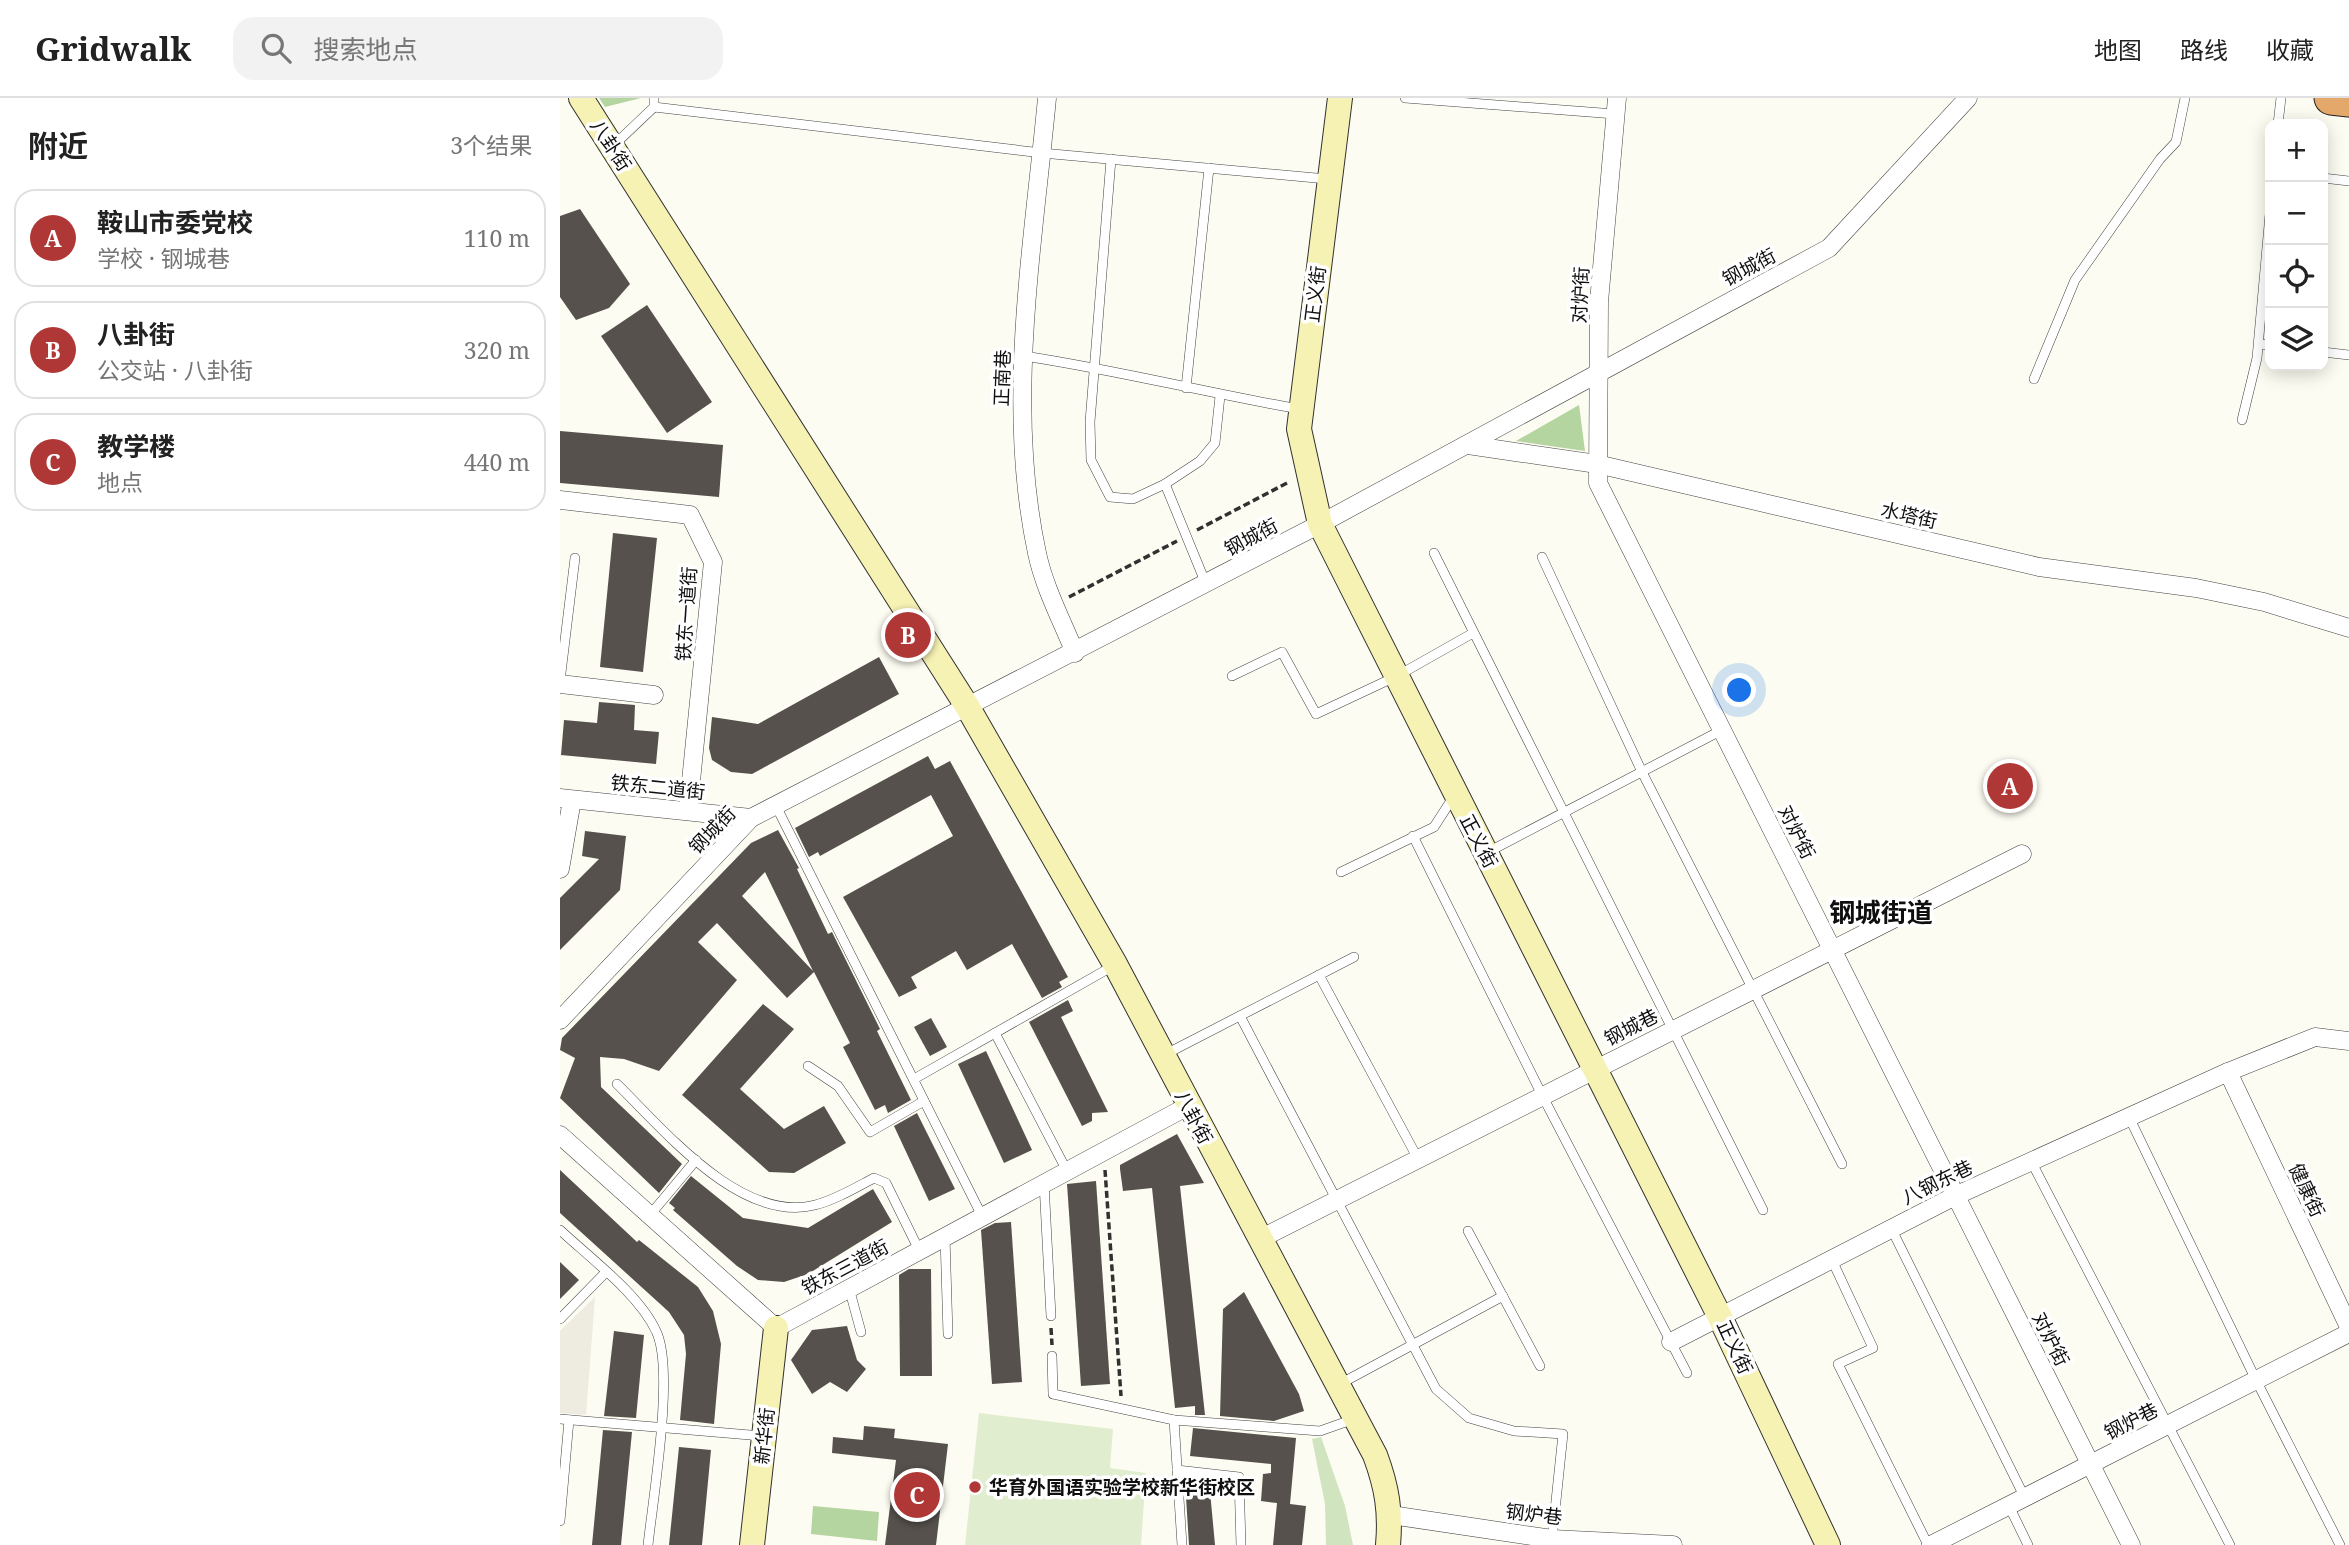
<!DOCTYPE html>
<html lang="zh">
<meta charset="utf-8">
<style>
body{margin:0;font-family:"Noto Serif","Noto Sans SC",serif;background:#f2f2f2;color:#222}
.controls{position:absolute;right:21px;top:21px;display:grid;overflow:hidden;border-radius:14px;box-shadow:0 4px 18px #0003}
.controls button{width:63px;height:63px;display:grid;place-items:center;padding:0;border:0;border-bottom:2px solid #e0e0e0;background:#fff;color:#222;font:35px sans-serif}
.you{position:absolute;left:1180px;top:593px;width:24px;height:24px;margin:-18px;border:5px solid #fff;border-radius:50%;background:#1a73e8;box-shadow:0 0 0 10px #1a73e833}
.badge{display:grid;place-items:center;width:46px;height:46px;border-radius:50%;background:#af3736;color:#fff;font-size:23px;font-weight:700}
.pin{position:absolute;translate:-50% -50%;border:4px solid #fff;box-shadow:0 2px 7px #0006}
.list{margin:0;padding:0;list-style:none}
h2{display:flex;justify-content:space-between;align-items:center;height:91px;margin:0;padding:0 28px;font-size:30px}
h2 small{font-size:23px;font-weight:400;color:#767676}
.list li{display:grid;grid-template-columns:46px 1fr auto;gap:21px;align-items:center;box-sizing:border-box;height:98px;margin:0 14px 14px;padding:0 14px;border:2px solid #e0e0e0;border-radius:21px}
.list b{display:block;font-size:26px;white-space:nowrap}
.list p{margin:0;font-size:23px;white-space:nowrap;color:#767676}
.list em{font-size:23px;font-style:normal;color:#767676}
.icon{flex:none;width:38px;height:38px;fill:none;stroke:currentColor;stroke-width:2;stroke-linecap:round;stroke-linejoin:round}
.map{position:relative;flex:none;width:1789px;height:1447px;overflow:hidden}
header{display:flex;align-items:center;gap:42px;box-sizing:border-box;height:98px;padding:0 35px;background:#fff;border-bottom:2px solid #e0e0e0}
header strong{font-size:33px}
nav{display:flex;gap:38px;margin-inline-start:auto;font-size:24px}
.search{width:490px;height:63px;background:#f2f2f2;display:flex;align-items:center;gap:18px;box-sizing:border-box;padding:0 24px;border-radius:21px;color:#767676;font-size:26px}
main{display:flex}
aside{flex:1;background:#fff}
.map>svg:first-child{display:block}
.green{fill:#d0e5bf}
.forest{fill:#b4d4a0}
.pitch{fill:#e1edcf}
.plaza{fill:#eeebe1}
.building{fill:#56514c;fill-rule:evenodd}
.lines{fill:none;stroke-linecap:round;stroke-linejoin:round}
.lane-casing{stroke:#424242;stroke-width:10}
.street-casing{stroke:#424242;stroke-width:19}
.secondary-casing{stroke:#313131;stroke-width:26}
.highway-casing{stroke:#202020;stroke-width:35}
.path{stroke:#313131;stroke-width:3.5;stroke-dasharray:7 3.5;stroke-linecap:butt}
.lane{stroke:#fff;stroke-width:9}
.street{stroke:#fff;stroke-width:18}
.secondary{stroke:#f6f2b4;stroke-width:24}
.highway{stroke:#e4a86a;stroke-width:33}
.poi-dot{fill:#af3736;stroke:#fff;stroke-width:2.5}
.labels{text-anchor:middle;stroke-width:7;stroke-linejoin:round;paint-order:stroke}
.street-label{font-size:19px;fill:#0f0f0f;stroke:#fff}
.poi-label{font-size:19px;font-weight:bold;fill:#0f0f0f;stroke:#fff;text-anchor:start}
.district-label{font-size:26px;font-weight:bold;fill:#0f0f0f;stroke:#fff}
</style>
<header>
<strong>Gridwalk</strong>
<div class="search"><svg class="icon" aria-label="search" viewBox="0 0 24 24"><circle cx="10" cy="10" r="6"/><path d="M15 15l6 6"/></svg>搜索地点</div>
<nav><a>地图</a><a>路线</a><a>收藏</a></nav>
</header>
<main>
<aside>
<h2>附近<small>3个结果</small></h2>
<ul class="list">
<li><span class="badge">A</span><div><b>鞍山市委党校</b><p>学校 · 钢城巷</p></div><em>110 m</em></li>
<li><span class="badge">B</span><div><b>八卦街</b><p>公交站 · 八卦街</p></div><em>320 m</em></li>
<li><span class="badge">C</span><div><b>教学楼</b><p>地点</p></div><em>440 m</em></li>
</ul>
</aside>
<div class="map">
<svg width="1789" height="1447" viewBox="0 0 1789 1447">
<rect width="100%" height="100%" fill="#fdfcf2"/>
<path class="green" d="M761,1339L785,1408L793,1447H766L765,1406L752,1341Z"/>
<g class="forest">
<path d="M39,0H81L45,9Z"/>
<path d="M1019,307L1025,353L956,343Z"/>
<path d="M253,1408L319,1414L317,1443L251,1436Z"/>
</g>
<path class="pitch" d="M419,1315L553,1331L550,1370L586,1375L581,1447H405Z"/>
<path class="plaza" d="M35,1199L26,1317L0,1315V1233Z"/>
<g class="building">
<path d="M20,111L70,186L49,210L16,222L0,199V118Z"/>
<path d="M87,207L152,304L107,335L41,238Z"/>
<path d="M0,333L163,347L159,399L0,385Z"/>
<path d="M53,435L97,440L83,574L40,569Z"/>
<path d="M319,559L339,596L192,676L171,674L152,662L149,650L152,619L198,626Z"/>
<path d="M39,604L75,607L74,632L99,634L96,666L1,657L4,622L37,625Z"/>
<path d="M368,658L375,671L390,663L508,879L499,884L502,889L482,900L452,846L407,872L396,853L351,879L357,890L339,899L283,799L393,738L371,697L260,758L258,754L249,759L235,730Z"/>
<path d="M218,732L239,770L237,771L268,836L272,834L320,931L317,933L351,1002L328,1015L325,1007L315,1012L283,949L290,945L254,874L227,900L157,825L138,844L177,882L99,973L64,961L40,959L41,989L122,1066L99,1095L0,1000L15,960L0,952L2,940L191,745ZM205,774L253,873L182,798Z"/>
<path d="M25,733L66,738L60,792L0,852V800L39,761L22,758Z"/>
<path d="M508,902L513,913L501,919L548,1014L532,1015V1023L522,1028L469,924Z"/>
<path d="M203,906L234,931L180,991L224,1031L264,1008L286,1045L234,1075L209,1074L122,997Z"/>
<path d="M371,920L387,949L370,958L354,929Z"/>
<path d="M426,953L472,1052L444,1065L398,966Z"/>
<path d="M357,1015L395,1091L369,1103L334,1028Z"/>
<path d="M617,1036L644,1085L620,1088L645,1317H635V1308L615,1310L592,1090L563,1093L560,1071V1067Z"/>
<path d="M0,1072L77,1144L79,1142L138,1189L153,1213L161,1246L154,1326L120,1322L126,1256L124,1237L109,1214L0,1115Z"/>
<path d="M131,1078L183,1120L248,1130L313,1091L332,1124L248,1176L224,1184L198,1182L177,1168L113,1112L115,1110L109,1105Z"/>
<path d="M536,1083L550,1286L521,1288L507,1086Z"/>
<path d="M451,1124L462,1284L432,1286L421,1132L435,1125Z"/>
<path d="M0,1164L19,1182L0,1201Z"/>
<path d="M349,1171H371L372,1278H340L339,1177Z"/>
<path d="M684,1194L739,1296L744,1313L714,1323L660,1318L663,1211Z"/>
<path d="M287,1228L297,1262L306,1271L287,1294L270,1284L252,1296L231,1262L252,1232Z"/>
<path d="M54,1233L84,1237L76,1320L44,1318Z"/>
<path d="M304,1328L335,1331L334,1340L388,1346L376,1447H325L336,1362L272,1355L273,1339L303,1342Z"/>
<path d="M633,1330L736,1340L730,1406L746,1408L742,1447H713L717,1405L701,1403L703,1376L711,1375V1366L630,1358Z"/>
<path d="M43,1332L72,1334L61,1447H32Z"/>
<path d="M119,1349L151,1352L142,1447H109Z"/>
<path d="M625,1383H649L655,1447H629Z"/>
</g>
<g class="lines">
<g class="lane-casing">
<g id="lane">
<path d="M845,0L1055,16"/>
<path d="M94,9L482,55L767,81"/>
<path d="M1718,26L1721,0"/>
<path d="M54,47L94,9V0"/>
<path d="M551,61L530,324L531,362L550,399L573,401L605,386L640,363L655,345L660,298"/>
<path d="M1763,80L1789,83"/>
<path d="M1699,246L1710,247"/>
<path d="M1763,254L1789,257"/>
<path d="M464,258C557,272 647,295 739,311"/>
<path d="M1474,281L1515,182L1600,61L1616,44L1625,0"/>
<path d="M626,290L649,70"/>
<path d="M1682,322L1697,260L1710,116"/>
<path d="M605,386L646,486"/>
<path d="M874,455L1203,1112"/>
<path d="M982,459L1082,674L1282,1066"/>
<path d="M672,578L722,554L756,616L837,578L913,535"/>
<path d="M0,583L15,460"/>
<path d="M216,708L422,1118"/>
<path d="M853,738L983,999L1127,1275"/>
<path d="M928,754L1162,632"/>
<path d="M781,774L874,729L894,698"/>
<path d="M759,877L857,1059"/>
<path d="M680,918L876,1291L909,1320L954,1333L1003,1336L992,1441"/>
<path d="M435,935L507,1073"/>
<path d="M604,957L794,859"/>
<path d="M248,968L278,988L310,1034L364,1003"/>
<path d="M354,981L553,868"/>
<path d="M57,986C104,1032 181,1126 255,1107C275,1102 295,1090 314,1080L326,1085L359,1152"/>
<path d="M1569,1019L1696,1282L1780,1447"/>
<path d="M1471,1063L1670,1447"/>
<path d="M484,1085L491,1218"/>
<path d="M90,1117L136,1062"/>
<path d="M1331,1130L1465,1400"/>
<path d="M0,1132C30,1160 79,1196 96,1233C115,1271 93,1400 88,1447"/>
<path d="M908,1133L980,1268"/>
<path d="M385,1139L388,1236"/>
<path d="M1271,1160L1313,1250L1278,1266L1368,1447"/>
<path d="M289,1190L301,1234"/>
<path d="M0,1221L45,1175"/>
<path d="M492,1258L493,1296L614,1322L760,1333L794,1321"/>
<path d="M778,1287L943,1198"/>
<path d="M0,1321L202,1338"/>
<path d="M614,1322L622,1447"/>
<path d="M617,1372L679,1379L681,1447"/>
<path d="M1449,1408L1468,1447"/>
<path d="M0,1423L9,1322"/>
</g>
</g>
<g class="street-casing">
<g id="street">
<path d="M487,0C473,150 445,306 477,455C484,489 502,523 515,555"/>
<path d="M1057,0L1039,204L1038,385L1571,1447"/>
<path d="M908,347L1037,366L1479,469L1636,490L1704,504L1789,530"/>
<path d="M0,402L130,417L153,464L128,713"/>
<path d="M0,586L94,597"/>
<path d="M0,700L191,720"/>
<path d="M0,771L12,702"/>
<path d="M0,922L191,720L760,426L1269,150L1408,0"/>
<path d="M1668,974L1789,1229"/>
<path d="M0,1037L216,1230L628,1008"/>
<path d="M700,1141L1462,756"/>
<path d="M1111,1244L1395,1098L1668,974L1755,939L1789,943"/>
<path d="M831,1417L992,1441L1113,1447"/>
<path d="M1371,1447L1789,1235"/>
</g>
</g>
<g class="secondary-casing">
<g id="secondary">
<path d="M21,0L407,608L555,866L815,1357C827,1389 831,1414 828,1447"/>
<path d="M780,0L739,331L760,426L1159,1217L1268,1447"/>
<path d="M192,1447L216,1230"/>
</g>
</g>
<g class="highway-casing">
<path id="highway" d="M1771,0L1789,2"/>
</g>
<g class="path">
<path d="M637,432L729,384"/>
<path d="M509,499L617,443"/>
<path d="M545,1072L561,1298"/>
<path d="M491,1230L492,1247"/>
</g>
<use href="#lane" class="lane"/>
<use href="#street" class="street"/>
<use href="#secondary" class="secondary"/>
<use href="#highway" class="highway"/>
</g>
<circle class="poi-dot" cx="415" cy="1389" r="7"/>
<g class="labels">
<g class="street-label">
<text transform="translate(51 47) rotate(57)" y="7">八卦街</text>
<text transform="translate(1189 169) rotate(-28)" y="7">钢城街</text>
<text transform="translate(755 196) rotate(-83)" y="7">正义街</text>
<text transform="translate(1020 197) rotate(-87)" y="7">对炉街</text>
<text transform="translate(442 280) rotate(-88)" y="7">正南巷</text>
<text transform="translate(1349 417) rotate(13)" y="7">水塔街</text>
<text transform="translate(691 439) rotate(-28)" y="7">钢城街</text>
<text transform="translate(126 516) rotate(-86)" y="7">铁东一道街</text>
<text transform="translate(98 689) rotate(6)" y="7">铁东二道街</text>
<text transform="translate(152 732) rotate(-46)" y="7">钢城街</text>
<text transform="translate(1237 734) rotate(63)" y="7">对炉街</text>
<text transform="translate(919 743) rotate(62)" y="7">正义街</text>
<text transform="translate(1071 929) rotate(-27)" y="7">钢城巷</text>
<text transform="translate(634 1019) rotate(62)" y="7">八卦街</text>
<text transform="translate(1377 1084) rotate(-26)" y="7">八钢东巷</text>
<text transform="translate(1747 1092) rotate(65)" y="7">健康街</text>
<text transform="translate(285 1169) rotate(-28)" y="7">铁东三道街</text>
<text transform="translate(1491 1241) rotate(63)" y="7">对炉街</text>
<text transform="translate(1175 1249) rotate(65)" y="7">正义街</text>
<text transform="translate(1571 1323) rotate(-27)" y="7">钢炉巷</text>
<text transform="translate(204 1338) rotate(-84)" y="7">新华街</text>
<text transform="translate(974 1416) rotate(7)" y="7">钢炉巷</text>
</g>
<g class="poi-label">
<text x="429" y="1396">华育外国语实验学校新华街校区</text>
</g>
<g class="district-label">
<text x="1321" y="824">钢城街道</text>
</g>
</g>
</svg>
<div class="controls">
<button>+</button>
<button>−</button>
<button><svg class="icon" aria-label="locate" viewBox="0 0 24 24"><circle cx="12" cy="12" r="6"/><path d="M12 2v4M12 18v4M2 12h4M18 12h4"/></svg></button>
<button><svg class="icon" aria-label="layers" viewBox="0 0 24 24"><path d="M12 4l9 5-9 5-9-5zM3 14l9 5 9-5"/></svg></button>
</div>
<div class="you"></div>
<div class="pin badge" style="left:1450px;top:688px">A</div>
<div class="pin badge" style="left:348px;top:537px">B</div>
<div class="pin badge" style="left:357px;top:1397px">C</div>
</div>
</main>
